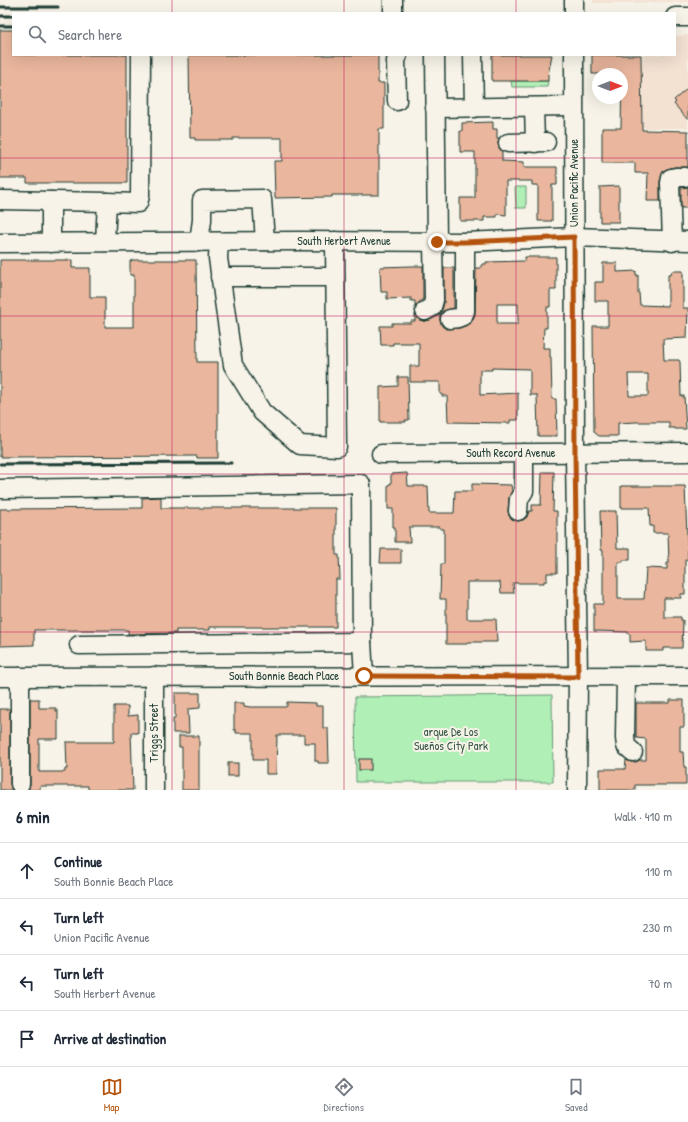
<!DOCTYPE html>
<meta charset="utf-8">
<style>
body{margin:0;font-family:"Patrick Hand",sans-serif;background:#f2f2f3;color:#1f2937}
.compass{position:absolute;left:592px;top:68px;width:36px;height:36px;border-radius:50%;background:#fff;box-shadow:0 4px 16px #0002;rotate:90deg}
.stop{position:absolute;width:12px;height:12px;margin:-9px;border:3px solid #b45309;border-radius:50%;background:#fff}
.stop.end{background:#b45309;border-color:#fff;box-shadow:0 1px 4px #0008}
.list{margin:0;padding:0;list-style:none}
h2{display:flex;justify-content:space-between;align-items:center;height:52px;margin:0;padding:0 16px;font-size:17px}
h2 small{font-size:13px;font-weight:400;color:#747a83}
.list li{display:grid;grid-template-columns:26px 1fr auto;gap:12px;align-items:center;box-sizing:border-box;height:56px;padding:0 16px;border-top:1px solid #e0e1e3}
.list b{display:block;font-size:15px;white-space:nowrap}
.list p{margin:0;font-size:13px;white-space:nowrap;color:#747a83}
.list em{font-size:13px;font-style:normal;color:#747a83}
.icon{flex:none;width:22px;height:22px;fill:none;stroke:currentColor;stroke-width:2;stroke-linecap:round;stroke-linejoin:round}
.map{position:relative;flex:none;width:688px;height:790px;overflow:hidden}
.search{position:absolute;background:#fff;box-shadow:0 4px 16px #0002;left:12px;right:12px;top:12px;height:44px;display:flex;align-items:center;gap:10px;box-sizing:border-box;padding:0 14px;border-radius:0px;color:#747a83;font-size:15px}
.sheet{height:276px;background:#fff}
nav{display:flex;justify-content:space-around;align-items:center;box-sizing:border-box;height:56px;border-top:1px solid #e0e1e3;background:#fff;font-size:11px;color:#747a83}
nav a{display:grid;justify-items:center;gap:2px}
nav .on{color:#b45309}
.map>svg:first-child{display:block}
.built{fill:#f3e1d2}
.green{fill:#b0efb6;stroke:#689675}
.building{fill:#eab69d;stroke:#1f3d34;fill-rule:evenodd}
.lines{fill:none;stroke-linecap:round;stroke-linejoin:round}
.minor-casing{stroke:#1f3d34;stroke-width:21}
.minor{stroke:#f7f3e8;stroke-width:18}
.rail{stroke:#1f3d34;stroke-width:3}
.route{stroke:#b45309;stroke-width:5}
.grid{fill:none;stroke:#c2185b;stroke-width:1;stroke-opacity:0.55}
.labels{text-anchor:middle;stroke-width:4;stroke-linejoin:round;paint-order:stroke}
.street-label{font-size:12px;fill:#1f3d34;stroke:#f7f3e8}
.park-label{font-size:12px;fill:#355848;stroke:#f7f3e8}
</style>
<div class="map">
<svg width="688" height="790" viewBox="0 0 688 790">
<rect width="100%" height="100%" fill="#f7f3e8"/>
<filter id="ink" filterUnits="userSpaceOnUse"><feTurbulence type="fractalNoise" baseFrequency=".025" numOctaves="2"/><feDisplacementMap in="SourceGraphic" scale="8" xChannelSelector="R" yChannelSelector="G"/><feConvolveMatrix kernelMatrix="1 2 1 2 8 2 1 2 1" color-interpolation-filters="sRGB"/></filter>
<g filter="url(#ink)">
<g class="built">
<path d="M593,0H688V2L593,3Z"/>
<path d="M688,35V128H642L641,83L643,55H675V36Z"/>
</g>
<g class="green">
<path d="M511,81H548L547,87H512Z"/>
<path d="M515,187H526V208H516Z"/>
<path d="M552,695L553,782H356L355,697Z"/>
</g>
<g class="building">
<path d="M0,30H13V55H127V183H27V178H0Z"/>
<path d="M189,55H378V83H384V129H379V195H332V197L275,198L274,161H282V138H233V140H195V138H190Z"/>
<path d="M492,55H552L548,75V81H492Z"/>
<path d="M592,55H641L642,130L688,131V167H674L663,171L660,181V201H647L648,173H635V163H602V128H621L622,74H592Z"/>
<path d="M688,88V120L674,104L676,102L674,100Z"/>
<path d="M493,122V129H497V138H499L498,144L499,148L502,152V161L524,162V167H557V185H552V221H538V185H532V181H506V215L497,214V217H484V221H460V198H475V152H460V131H462V123Z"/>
<path d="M619,186V222H600V187Z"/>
<path d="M688,187V208H681V188Z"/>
<path d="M525,257H556V290H550V307H547V328H544L543,348H550V357H551L552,399H556L557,436H538L537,395H530V369L492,368V370H480V395L518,393V420H510V423L448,422L447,396H442V394H440V382H410V366H419V343H393V345H381L380,326H392V323H411V321H415V314L419,320L425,321L430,320L438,316L442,310L444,303V268H454V308L443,311L440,315V321L442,326L446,329L459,328L470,324L475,315L476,268H481V265H483V264H486V262L525,261ZM497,304H518V324H497Z"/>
<path d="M0,260H72V268H90V297H105V327H134V275H130V261L134,260H196L197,362H218V458H197V456L0,457Z"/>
<path d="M603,263H617V272L636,271V275H638V293H639L640,305L668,306V275H671L672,271H683V308H688L687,338L663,339L664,360H679L680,362L681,396H684L686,429H675V428H669V422H636L618,423V436H599L595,433L594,431L593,326H608V301H595V282H603ZM628,374H648V396H629Z"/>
<path d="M412,266H423V299L416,305L415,308V301H411V298L387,299V292H381L380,267Z"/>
<path d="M398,377H408L409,420H405L406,422H380V387L398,386Z"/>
<path d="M542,472H554L553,511H557V573H547V581H544V583H513L514,593H501L500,582H467V619H496L497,642H467V644H446V599H440L441,564H444V529H440V527H409L410,542H395V527H393V509H388V486L389,484H391V474L407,473L408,486H428L429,513H454L455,491H472V484L511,485L512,490L509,498L508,511L509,516L512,519L518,521L523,520L527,517L529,511H532V505H541Z"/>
<path d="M621,486H685L688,560H685V594H681V598H664V617H681V620H683L682,648H663V651H646V641L630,642V634H628V632L594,631V604H603V550H601L600,511H616L617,548H630V560H623V562H618V599H644L646,568L667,569V563H669L668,533H653V526H650L649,508H621Z"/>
<path d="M161,497V508H336V555H339L340,579H336V627H210V630H176V633L128,634V630H34V645L0,646V509L142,508V498Z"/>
<path d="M381,549H401V563H380Z"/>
<path d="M175,693H200V708L188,709L189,733H173V719H175Z"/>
<path d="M30,699H39V708H56V711H58V739H39V772H65V769H67L66,742H114V706H128V716L138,715V733H131L133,790H88V786H40V790H28L30,784Z"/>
<path d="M670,700H684V727H680V752H683L684,767H686V785H635V790H600V769H625L626,760L631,762H636L640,760H646V739L636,738V703H670Z"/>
<path d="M287,702L316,703V706H323V728H328L329,763H318V761H315V743H304V735H277L276,774H266V760H253V733H236V730H234V703H244V706L250,707H285L287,706Z"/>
<path d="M0,709H10V784L12,790H0Z"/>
<path d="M179,736H199V790H182V747H179Z"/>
<rect x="359" y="759" width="12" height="11"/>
<rect x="228" y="763" width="10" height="13"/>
</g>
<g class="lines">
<g class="minor-casing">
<g id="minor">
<path d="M393,0V13"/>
<path d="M574,0V13"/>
<path d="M675,17H688"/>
<path d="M435,55L437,242"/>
<path d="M473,55L474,108"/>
<path d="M574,55L575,452L578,677L577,790"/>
<path d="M397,101L396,61L398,55"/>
<path d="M534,107L535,143"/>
<path d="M435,108L573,106"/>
<path d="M508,143L546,142"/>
<path d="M0,200L107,202"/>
<path d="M51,201V243"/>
<path d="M105,242L107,202L138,203L140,196L141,55"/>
<path d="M199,242L202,220V200L262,199L265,241"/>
<path d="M219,242L218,258L233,365L262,412L300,445L337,447L335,241"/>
<path d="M672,242L670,183L671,178L676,177H685"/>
<path d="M0,243L301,241L465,242L574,237L688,241"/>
<path d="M220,277H335"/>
<path d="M425,311L432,307L434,300L433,242"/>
<path d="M450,319L458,318L463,316L465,311V242"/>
<path d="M381,454L688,452"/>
<path d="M0,489L361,484L362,642L364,676"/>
<path d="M518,511L519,499L524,491V453"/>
<path d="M79,645L362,642"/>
<path d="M154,676V790"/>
<path d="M0,677L688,676"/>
<path d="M20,677V784"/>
<path d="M626,677L625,738L626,746L633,752"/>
</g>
</g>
<use href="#minor" class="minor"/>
<g class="rail">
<path d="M0,7H58"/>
<path d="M0,16H13"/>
<path d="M0,26H13"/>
<path d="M0,464L231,463"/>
</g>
</g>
</g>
<g class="lines" filter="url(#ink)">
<path class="route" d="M364,676L578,677L575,452L574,237L465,242H437"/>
</g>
<path class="grid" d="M172,0V13M344,0V13M516,0V13M172,55V790M344,55V790M516,55V790M0,158H688M0,316H688M0,474H688M0,632H688"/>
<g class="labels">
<g class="street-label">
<text transform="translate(574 183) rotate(-90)" y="4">Union Pacific Avenue</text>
<text x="344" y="245">South Herbert Avenue</text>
<text x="511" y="457">South Record Avenue</text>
<text x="284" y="680">South Bonnie Beach Place</text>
<text transform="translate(154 733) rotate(-90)" y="4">Triggs Street</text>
</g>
<g class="park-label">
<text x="451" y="736">arque De Los<tspan x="451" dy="14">Sueños City Park</tspan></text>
</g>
</g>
</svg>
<svg class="compass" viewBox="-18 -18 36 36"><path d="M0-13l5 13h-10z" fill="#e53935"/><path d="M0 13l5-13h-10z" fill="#747a83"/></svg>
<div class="stop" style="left:364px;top:676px"></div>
<div class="stop end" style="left:437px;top:242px"></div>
<div class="search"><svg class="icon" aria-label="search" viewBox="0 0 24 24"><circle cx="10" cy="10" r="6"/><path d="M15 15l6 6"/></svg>Search here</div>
</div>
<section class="sheet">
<h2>6 min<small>Walk · 410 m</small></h2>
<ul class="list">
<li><svg class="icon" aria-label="ahead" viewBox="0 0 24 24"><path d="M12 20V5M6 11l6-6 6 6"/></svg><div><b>Continue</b><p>South Bonnie Beach Place</p></div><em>110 m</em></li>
<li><svg class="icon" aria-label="left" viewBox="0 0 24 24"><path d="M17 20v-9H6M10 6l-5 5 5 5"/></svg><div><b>Turn left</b><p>Union Pacific Avenue</p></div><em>230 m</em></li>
<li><svg class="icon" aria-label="left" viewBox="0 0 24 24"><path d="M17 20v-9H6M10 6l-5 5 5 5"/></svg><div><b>Turn left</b><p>South Herbert Avenue</p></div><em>70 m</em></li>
<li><svg class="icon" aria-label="arrive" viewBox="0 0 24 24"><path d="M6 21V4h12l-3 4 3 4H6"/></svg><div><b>Arrive at destination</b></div></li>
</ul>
</section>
<nav>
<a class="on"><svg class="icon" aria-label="map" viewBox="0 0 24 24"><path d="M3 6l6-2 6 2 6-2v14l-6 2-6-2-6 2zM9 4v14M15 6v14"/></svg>Map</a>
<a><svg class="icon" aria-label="directions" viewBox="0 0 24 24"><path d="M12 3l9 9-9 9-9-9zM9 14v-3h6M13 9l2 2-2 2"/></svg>Directions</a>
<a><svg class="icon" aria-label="saved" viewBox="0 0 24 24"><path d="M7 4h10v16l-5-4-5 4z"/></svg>Saved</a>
</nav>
